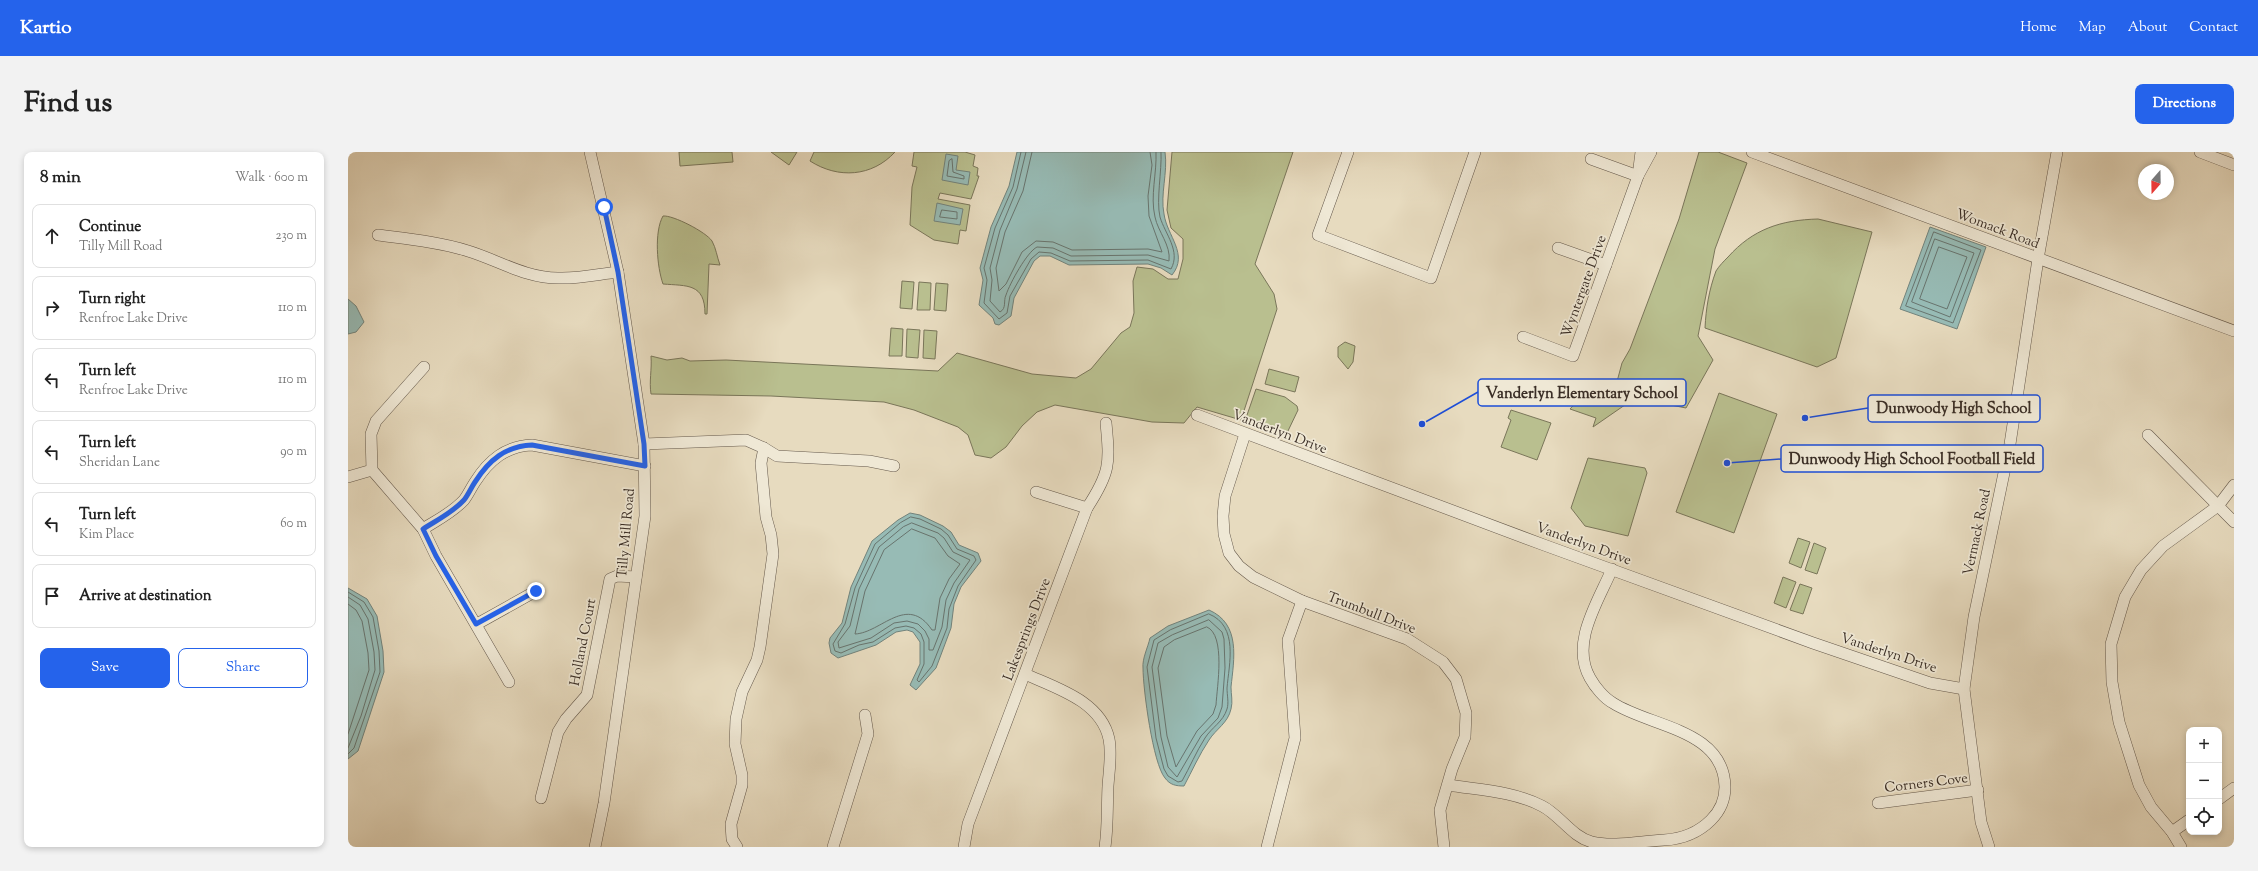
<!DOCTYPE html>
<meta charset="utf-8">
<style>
body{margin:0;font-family:"Sorts Mill Goudy",serif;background:#f2f2f2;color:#222}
.controls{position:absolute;right:12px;bottom:12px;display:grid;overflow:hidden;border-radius:8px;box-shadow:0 2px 6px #0003}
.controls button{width:36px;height:36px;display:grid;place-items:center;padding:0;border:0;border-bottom:1px solid #e0e0e0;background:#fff;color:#222;font:20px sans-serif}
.compass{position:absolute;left:1790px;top:12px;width:36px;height:36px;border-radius:50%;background:#fff;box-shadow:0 2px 6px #0003;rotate:200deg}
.stop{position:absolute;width:12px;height:12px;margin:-9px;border:3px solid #2563eb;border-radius:50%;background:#fff}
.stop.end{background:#2563eb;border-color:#fff;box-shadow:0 1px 4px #0008}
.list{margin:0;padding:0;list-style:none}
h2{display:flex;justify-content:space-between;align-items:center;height:52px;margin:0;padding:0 16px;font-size:17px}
h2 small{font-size:13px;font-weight:400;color:#767676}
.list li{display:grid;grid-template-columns:26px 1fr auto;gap:12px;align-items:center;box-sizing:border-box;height:64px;margin:0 8px 8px;padding:0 8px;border:1px solid #e0e0e0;border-radius:8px}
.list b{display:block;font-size:15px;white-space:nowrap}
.list p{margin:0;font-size:13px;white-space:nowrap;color:#767676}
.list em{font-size:13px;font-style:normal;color:#767676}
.actions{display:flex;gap:8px;padding:12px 16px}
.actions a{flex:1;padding:9px 0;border:1px solid #2563eb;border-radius:8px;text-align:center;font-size:14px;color:#2563eb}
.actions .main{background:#2563eb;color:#fff}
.icon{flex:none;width:22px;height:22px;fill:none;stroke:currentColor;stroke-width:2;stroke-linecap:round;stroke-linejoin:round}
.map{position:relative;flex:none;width:1886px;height:695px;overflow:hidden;border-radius:8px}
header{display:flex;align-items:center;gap:24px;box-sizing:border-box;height:56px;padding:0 20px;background:#2563eb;color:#fff}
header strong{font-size:19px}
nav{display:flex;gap:22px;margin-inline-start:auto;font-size:14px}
.intro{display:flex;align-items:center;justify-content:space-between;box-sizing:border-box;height:96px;padding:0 24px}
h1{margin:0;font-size:28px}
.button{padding:10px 18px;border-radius:8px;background:#2563eb;color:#fff;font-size:14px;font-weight:700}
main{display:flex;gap:24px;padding:0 24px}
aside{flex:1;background:#fff;border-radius:8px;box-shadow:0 2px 6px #0003}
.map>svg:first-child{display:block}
.green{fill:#b9bf8f;stroke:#7a765a}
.water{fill:#97bbb5;stroke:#72837c}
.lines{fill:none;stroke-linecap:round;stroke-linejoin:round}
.shore{stroke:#68746e;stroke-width:1}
.minor-casing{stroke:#65594c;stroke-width:12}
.minor{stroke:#efe8d5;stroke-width:11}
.route{stroke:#2563eb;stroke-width:5}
.labels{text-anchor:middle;stroke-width:3.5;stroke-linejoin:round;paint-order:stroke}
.street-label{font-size:14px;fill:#3a2e26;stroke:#efe8d5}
.leader{fill:none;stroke:#1d4ed8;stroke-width:1.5}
.callout-dot{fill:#1d4ed8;stroke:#efe8d5;stroke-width:1.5}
.callout{fill:#efe8d5;stroke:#1d4ed8;stroke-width:1.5}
.callout-label{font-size:15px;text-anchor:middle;font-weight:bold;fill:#3a2e26}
</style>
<header>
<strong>Kartio</strong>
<nav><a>Home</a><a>Map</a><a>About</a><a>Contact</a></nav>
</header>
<div class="intro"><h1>Find us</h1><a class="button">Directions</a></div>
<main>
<aside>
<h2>8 min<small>Walk · 600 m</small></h2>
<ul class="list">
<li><svg class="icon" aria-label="ahead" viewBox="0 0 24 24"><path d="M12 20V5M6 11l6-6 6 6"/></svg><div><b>Continue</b><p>Tilly Mill Road</p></div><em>230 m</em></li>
<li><svg class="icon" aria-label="right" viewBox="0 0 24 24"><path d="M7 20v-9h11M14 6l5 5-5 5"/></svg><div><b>Turn right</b><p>Renfroe Lake Drive</p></div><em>110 m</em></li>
<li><svg class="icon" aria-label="left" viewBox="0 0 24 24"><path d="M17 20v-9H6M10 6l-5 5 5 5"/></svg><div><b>Turn left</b><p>Renfroe Lake Drive</p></div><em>110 m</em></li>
<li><svg class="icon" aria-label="left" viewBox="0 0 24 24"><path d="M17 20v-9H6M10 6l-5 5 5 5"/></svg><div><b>Turn left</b><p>Sheridan Lane</p></div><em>90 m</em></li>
<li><svg class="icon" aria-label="left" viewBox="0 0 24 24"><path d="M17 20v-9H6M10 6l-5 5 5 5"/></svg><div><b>Turn left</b><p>Kim Place</p></div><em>60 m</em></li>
<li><svg class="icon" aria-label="arrive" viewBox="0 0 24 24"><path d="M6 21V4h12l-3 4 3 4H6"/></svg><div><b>Arrive at destination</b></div></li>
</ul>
<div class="actions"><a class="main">Save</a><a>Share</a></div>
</aside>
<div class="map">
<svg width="1886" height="695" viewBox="0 0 1886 695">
<rect width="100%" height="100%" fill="#e7dbbf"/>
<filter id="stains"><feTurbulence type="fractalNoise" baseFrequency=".005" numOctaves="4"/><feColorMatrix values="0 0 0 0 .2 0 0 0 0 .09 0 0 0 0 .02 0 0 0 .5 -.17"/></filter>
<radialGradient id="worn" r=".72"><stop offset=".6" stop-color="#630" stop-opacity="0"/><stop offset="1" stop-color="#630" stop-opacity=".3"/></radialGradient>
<g class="green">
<path d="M331,0H384L385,10L332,14Z"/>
<path d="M423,0H449L441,13Z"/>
<path d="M466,0H547C524,25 490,27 462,9Z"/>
<path d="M566,0H617L627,3L625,14L630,16L629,24H631L623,47L592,41L590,47L622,53L618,79L612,78L610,92L586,88L562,73L564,35L569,15L564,14Z"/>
<path d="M824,0H945L907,112L926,142L929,157L893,268L849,255L836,271L804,270L707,253L689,260L674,274L658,295L643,306L627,303L620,283L610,275L566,258L536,250L423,244L303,242C301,229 304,218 303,204L319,208L334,206L342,209L378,208L590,219L609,201L684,222L728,226L743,217L773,181L782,175L786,161L785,129L789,115L805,117L820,127H830L835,107V87L823,76L819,58Z"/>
<path d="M1351,0H1370L1399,11L1367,97L1350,184L1365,208L1338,256L1287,246L1245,275L1248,266L1222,257L1236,242L1253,243L1267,237L1274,211L1282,197L1331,67Z"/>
<path d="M315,64C325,63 358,80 364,89C368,96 369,105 372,113L361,112L359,162H357C357,131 339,134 315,132C309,115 306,80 315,64Z"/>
<path d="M1470,67L1524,80L1488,206L1469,215L1357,176C1358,156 1361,138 1368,119C1371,114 1376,109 1380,105C1405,77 1433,68 1470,67Z"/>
<path d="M554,129L566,130L564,157L552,156Z"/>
<path d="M571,130L583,131L582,158H569Z"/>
<path d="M588,131L600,132L598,159L586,158Z"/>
<path d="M543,176L555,177L554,204H541Z"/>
<path d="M559,177L572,178L570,206L558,205Z"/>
<path d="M576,178L589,179L587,207L575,206Z"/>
<path d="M997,190L1007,194L1005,210L1000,217L990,205V195Z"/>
<path d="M921,217L951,225L947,240L917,232Z"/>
<path d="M908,237L937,245L949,254L950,258L939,281L898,266Z"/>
<path d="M1371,241L1429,262L1386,381L1328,360Z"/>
<path d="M1163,258L1203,271L1189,308L1153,295L1163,268L1160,266Z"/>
<path d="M1240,306L1297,316L1299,321L1280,384L1237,374L1223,356Z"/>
<path d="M1450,386L1462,390L1453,416L1441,411Z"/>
<path d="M1466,391L1478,396L1469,422L1457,418Z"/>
<path d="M1435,425L1448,430L1438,456L1426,451Z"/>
<path d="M1452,432L1464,436L1455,462L1442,458Z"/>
</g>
<g class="water">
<path d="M669,0H817C820,21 812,42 816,62C819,84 841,102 824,123L813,116L800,112L721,113L702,104H692L686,109L666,146L663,164L651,173L647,172L645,166L631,153L635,128L632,116L643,75L661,34Z"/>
<path d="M598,2L610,4L608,18L622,20L620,33L594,28Z"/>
<path d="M589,51L615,57L612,73L586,69Z"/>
<path d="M1582,75L1638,95L1609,177L1552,157Z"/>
<path d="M0,147L8,154L16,170L8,180L0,182Z"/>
<path d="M562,361L572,363L595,374L603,380L611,393L630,401L633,409L613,435L606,452L603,476L588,516L568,538L562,533L572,512V490L565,480L559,478L548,480L528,493L490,506L483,501L481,491L482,486L494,471L503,435L524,389L550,368Z"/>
<path d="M0,436L19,447L29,464L35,499L36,520L10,599L0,607Z"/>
<path d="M861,458C893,472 886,507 883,535C883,542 885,550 883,557C880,571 868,577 861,588C851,603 844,619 836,634C828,634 822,633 817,626C805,612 795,537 795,516C794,507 800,495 802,486L820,474Z"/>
</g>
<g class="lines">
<g class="shore">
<path d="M673,0L665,35L647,76L636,116L639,128L636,151L651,167L659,161L662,144L683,107L691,100L703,101L722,109L800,108L823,117C833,99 817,82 812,65C808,48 814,19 813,0"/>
<path d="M678,0L669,37L652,78L642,116L644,128L642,149L652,160C659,156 655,149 658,143C662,131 679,100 689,95L705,96L723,104L800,103L821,109C823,93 810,80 807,65C802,44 809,21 808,0"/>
<path d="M684,0L675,39L657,80L648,116L651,139L658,132L674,100L688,89L705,90L724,98L800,97L814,100L801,64L800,44L804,13L802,0"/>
<path d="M604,7L605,20L616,24V27L599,24L601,9Z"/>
<path d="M594,58L609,60V67L592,65Z"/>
<path d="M1586,80L1633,98L1605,171L1558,154Z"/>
<path d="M1587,87L1626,101L1602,165L1564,150Z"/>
<path d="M1591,95L1619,105L1599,157L1572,147Z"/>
<path d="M563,365L572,367L593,377L600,383L609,397L626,404L628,408L610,434L601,457L599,476L584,514L571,530L569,528L576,512V490L573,482L566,476L558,474L547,476L525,490L511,493L493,501L487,499L485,492L497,472L507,436L527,392L552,371Z"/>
<path d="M564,371L590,381L596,386L605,400L622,408L606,431L598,448L594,475L585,498H581V487L577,479L570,472L559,469L546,471L523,486L491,496L490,490L502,474L511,437L531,395L555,375Z"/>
<path d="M564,377L587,386L600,404L612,412L601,427L592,446L587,478H584C559,441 533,481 507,482L517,439L536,398Z"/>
<path d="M0,440L16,450L25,465L31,499L32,520L6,596L0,602"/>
<path d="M0,445L12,453L20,467L26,500L27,518L13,564L0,596"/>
<path d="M0,452L8,458L14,469L20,501L21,518L0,582"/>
<path d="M861,462C891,474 881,512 879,536C879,543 881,551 879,557C875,570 864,575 857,586C848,600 842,615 834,629L830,630L820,624L816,617L808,586L799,515L806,488L822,478Z"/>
<path d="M861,468L874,480L876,487L877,516L874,555L870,566L853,584L829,625L820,615L813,585L804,515L810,491L824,483Z"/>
<path d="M859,475C878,483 869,535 868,553L865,562L849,579L828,615L819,584L810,516L816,495L826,488Z"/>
</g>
<g class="minor-casing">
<g id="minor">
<path d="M242,0L270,120L296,292L297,364L256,651L247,695"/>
<path d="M1000,0L970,83L1083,126L1127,0"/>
<path d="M1404,0L1886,179"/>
<path d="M1852,0L1886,13"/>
<path d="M1243,7L1290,24"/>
<path d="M1291,22L1303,0"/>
<path d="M30,83C60,87 91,90 120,99C150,108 177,126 210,126C230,127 251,122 270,120"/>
<path d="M1210,96L1258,113"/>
<path d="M1175,185L1225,204L1290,24L1293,0"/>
<path d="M76,215L28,269L23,282L24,318L75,377L88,404L161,530"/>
<path d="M849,263L1196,393L1465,491L1582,531L1616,537"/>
<path d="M897,282L877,344L875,364L876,382L881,401L891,414L905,425L954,449L1059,487L1095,510L1108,527L1118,561L1117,585L1104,617L1092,658L1096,695"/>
<path d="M1800,283L1886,370"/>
<path d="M296,292L398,288L416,296L429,304L521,309L546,314"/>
<path d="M0,325L24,318"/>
<path d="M688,340L739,356"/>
<path d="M75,377C89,368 104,361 116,348C120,343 123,336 127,330C141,308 158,294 184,293L297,314"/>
<path d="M129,472L188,439"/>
<path d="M677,522C708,536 753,549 761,587C764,602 761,619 760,634C759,654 760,675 757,695"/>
<path d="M1100,633C1131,638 1165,639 1194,654C1212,663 1224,685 1244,690C1266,695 1293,689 1316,688C1334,687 1350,681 1363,668C1372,659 1377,648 1377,635C1376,577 1302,575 1265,551C1256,546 1247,535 1242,526C1222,491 1250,450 1264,417"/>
<path d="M193,646L210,580L218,567L239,543L262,427L269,424L288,425"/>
<path d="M1871,647L1886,636"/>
<path d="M1530,651L1630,638"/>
<path d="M1824,680L1841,668"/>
<path d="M389,695L384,687L383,672L394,633V623L387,592L388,567L394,540L409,508L412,495L425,402L423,383L418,365L413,311L416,296"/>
<path d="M485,695L520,582L517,563"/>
<path d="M616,695L620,672L739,356C762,321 762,312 758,271"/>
<path d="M919,695L947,586L940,488L954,449"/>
<path d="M1641,695L1633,670L1616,537L1626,465L1662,292L1690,107L1709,0"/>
<path d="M1833,695L1824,680L1803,655L1791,633L1771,570L1764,530L1763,492L1777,445L1793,418L1815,394L1870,354L1886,333"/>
</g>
</g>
<use href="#minor" class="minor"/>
</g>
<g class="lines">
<path class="route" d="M188,439L128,472L88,404L75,377C89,368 104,361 116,348C120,343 123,336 127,330C141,308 158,294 184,293L297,314L296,292L270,120L256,55"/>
</g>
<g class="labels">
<g class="street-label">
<text transform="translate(1650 76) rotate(21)" y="5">Womack Road</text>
<text transform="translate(1235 134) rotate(-70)" y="5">Wyntergate Drive</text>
<text transform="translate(932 279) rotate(21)" y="5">Vanderlyn Drive</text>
<text transform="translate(1628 380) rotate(-78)" y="5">Vermack Road</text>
<text transform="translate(277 381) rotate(-85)" y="5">Tilly Mill Road</text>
<text transform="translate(1236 391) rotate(20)" y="5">Vanderlyn Drive</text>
<text transform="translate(1024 460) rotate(21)" y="5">Trumbull Drive</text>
<text transform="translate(678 477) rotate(-69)" y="5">Lakesprings Drive</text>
<text transform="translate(234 490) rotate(-79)" y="5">Holland Court</text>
<text transform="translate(1541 500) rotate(18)" y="5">Vanderlyn Drive</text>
<text transform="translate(1578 630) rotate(-7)" y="5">Corners Cove</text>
</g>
</g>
<path class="leader" d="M1074 272L1130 240M1457 266L1520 256M1379 311L1433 307"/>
<g class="callout-dot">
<circle cx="1074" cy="272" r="4"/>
<circle cx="1457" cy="266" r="4"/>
<circle cx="1379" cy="311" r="4"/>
</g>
<g class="callout">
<rect x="1130" y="227" width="208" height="27" rx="4"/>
<rect x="1520" y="243" width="172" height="27" rx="4"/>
<rect x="1433" y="293" width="262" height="27" rx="4"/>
</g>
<g class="callout-label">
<text x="1234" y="246">Vanderlyn Elementary School</text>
<text x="1606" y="261">Dunwoody High School</text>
<text x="1564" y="312">Dunwoody High School Football Field</text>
</g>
<rect width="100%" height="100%" filter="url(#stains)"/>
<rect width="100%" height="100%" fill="url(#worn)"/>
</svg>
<div class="controls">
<button>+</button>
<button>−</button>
<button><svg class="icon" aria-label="locate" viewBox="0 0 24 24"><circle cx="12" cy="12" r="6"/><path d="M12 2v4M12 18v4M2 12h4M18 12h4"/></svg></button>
</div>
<svg class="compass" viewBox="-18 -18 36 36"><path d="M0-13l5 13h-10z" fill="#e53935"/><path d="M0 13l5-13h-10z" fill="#767676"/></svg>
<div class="stop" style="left:256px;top:55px"></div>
<div class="stop end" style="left:188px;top:439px"></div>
</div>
</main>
